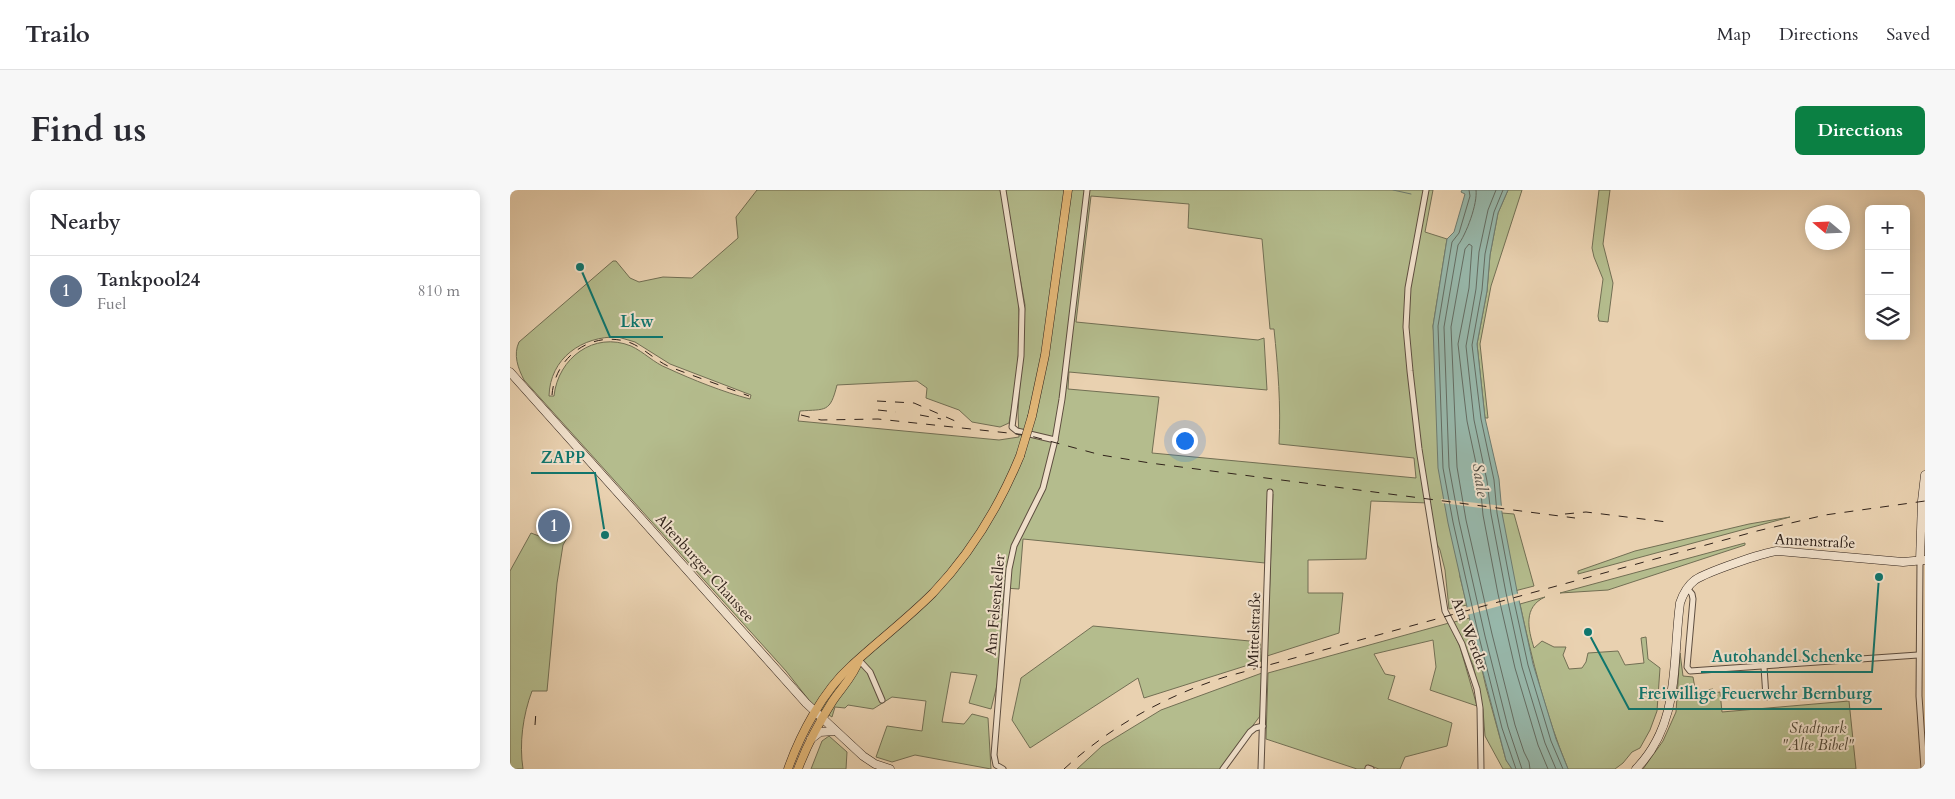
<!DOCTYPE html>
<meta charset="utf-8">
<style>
body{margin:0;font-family:Cardo,serif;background:#f7f7f7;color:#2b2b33}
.controls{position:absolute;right:15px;top:15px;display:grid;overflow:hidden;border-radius:8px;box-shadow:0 2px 12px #0003}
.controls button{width:45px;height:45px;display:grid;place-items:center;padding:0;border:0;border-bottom:1px solid #e1e1e2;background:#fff;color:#2b2b33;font:25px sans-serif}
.compass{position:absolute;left:1295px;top:15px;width:45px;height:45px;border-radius:50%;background:#fff;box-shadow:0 2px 12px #0003;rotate:289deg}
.you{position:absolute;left:674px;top:250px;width:18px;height:18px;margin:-12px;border:4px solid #fff;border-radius:50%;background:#1a73e8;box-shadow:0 0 0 8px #1a73e833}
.badge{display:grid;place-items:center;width:32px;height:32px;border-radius:50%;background:#0b8043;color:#fff;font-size:16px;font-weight:700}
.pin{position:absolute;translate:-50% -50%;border:2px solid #fff;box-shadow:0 1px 5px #0006}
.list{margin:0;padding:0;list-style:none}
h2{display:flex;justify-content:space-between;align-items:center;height:65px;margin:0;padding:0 20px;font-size:21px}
h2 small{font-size:16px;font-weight:400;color:#7c7c81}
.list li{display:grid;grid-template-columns:32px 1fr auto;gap:15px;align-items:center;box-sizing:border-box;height:70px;padding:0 20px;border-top:1px solid #e1e1e2}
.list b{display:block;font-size:19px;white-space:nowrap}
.list p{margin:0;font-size:16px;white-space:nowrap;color:#7c7c81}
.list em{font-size:16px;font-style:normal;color:#7c7c81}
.icon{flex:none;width:28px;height:28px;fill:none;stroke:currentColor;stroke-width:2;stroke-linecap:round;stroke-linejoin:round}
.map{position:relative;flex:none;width:1415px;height:579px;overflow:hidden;border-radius:8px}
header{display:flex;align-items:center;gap:30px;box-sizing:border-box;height:70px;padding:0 25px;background:#fff;border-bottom:1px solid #e1e1e2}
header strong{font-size:24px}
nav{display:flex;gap:28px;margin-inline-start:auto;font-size:18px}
.intro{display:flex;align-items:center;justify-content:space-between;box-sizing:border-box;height:120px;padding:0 30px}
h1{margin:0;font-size:35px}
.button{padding:12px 22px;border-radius:8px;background:#0b8043;color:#fff;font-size:18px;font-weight:700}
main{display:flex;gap:30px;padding:0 30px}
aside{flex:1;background:#fff;border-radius:8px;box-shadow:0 2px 12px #0003}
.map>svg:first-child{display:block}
.green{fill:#b4bc8d;stroke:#726f54;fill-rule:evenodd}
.water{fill:#97b7aa;stroke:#6e7b70}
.pier{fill:#e9d1b0}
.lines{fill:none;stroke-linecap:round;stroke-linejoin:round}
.shore{stroke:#646c62;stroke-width:1}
.stream{stroke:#6e7b70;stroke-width:1}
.street-casing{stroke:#5e4e40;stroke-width:7}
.secondary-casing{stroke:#30221a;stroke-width:9}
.primary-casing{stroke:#30221a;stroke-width:9}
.street{stroke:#f1e1cc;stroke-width:5}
.secondary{stroke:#f1e1cc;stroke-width:8}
.primary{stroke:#e4b878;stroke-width:8}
.rail{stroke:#30221a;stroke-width:1;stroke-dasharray:9 9;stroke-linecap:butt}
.primary-bridge-casing{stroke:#30221a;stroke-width:9;stroke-linecap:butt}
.primary-bridge{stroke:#e4b878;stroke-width:8}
.labels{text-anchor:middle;stroke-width:4;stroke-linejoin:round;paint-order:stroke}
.street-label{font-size:15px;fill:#30221a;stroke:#f1e1cc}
.park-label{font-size:15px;font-style:italic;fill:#514837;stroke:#f1e1cc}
.water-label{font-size:16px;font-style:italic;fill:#4a473e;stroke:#f1e1cc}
.leader{fill:none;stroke:#0f766e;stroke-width:2}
.callout-dot{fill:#0f766e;stroke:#f1e1cc;stroke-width:2}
.callout-label{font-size:16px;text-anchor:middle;font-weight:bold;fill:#0f766e;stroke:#f1e1cc;stroke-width:4;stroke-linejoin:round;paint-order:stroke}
</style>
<header>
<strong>Trailo</strong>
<nav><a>Map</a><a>Directions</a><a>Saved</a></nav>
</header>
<div class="intro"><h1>Find us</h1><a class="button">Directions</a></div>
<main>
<aside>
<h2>Nearby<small></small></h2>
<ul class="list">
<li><span class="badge" style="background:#5c6f8a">1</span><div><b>Tankpool24</b><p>Fuel</p></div><em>810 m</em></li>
</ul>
</aside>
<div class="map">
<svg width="1415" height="579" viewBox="0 0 1415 579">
<rect width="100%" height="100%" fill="#e9d1b0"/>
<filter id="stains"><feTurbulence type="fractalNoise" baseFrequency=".004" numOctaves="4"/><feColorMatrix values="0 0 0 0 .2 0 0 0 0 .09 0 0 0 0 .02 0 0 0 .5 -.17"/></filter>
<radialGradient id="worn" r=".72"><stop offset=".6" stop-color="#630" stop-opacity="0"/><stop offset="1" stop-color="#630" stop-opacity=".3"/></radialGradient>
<g class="green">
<path d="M247,0H491C497,40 508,81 509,122C511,159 506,196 499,233L490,237L462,232L449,220L416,208L417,198L407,191L327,195C320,223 316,219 290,221L288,231L489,250L509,247L508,222L515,115L494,0H923L915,42L937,49L923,136L950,387L957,415L939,419L935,380L930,360L927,354L919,313L861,311L856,369L798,370V403H833L829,443L757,466L763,304H758L755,373L513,349L509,399L494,398L489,487L481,519L459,513L467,485L441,482L432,532L454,534L462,524L478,528L481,579L405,565L382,572L366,567L377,536L412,541L416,511L382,507L363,519L338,515L335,518L325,517L322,527L302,514L276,481L14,190C8,178 3,165 9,152L103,71H106L120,88L129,92L153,87L182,88L228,48L226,27ZM581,6L679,14L678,38L752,49L760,139H764C768,178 771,215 769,254L904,268L906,288L642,263L649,207L558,199L559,182L757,200L754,148L748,150L566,132ZM108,147L125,152L160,174L241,205L240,209C213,202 183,190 157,178C144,173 134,162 121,156C84,141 48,168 44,206H39C40,168 72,146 108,147Z"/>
<path d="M998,0H1012L981,96L970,154L978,228H975L967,154L977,101L980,65L988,23Z"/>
<path d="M1089,0H1100L1093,54L1103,93L1098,132L1089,131L1088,126L1093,89L1084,67L1082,58Z"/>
<path d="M992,323L1004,324L1024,396L993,404Z"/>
<path d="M1280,327L1068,384V381L1125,361L1239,334Z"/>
<path d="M21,343L42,351L57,348L53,355L47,393L37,501H22C13,525 9,553 13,579H0V381Z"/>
<path d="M1235,353V355L1098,400L1050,403Z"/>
<path d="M1035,407C1013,417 1018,439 1024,458L1032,451L1044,457H1056L1053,465L1059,479L1072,478L1076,472L1078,463L1108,461L1115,475L1134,473L1131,448L1136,447L1138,469L1150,478L1147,521L1140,540L1130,558L1122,562L1113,573L1105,579H1058C1036,526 1022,470 1010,414Z"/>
<path d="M960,428L976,497L996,570L1002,579H993L975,546L973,520L963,475L944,432Z"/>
<path d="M939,433L950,457L967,516L920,500L926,477L923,450L864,464L875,484L885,486L878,509L942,533L937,556L895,567L890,579H869L858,575L855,579H847L756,549L758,483Z"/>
<path d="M583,436L750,452L751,471L634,508L628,488L520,558L502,530L511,488Z"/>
<path d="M1170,463L1173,486L1183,487L1186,504L1189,503V501L1203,499V503L1210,502L1212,522L1339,511L1346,579H1133L1153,551L1166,522Z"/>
<path d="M752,483L750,526L710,579H567L592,556L651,520Z"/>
<path d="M319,546L337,562L336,579H301L312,551Z"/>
</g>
<path class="water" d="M952,0H998L988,23L980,65L977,101L967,154L975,228L989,289L992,323L1007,401L1023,474L1046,549L1058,579H1002L996,570L964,448L938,333L928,278L923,136L937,49L944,42L955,4L951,2Z"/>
<g class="pier">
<path d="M931,309L994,316V321L932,313Z"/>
<path d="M1010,403L1011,410L957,425L955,418Z"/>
</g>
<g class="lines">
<g class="shore">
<path d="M959,0L960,6L949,43L942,52L928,136L933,278L943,332L969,447L992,538L1006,579"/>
<path d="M966,0C968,13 956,45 948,55L934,137L939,277L949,331L975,446L998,537L1012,579"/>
<path d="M986,0L978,20L969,62L966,99L956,156L964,230L977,291L981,324L996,403L1012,477L1035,553L1046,579"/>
<path d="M993,0L984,22L975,64L972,100L962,155L971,229L984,290L987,323L1002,402L1018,475L1041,551L1053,579"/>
<path d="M1020,579L1019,572L1014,562L1005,535L982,444L956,330L947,277L941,137L955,59L959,54L962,56L959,98L948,154L957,231L970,292L973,325L988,404L1005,478L1028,555L1038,579"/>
</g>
<path class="stream" d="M883,0L901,4"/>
<g class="street-casing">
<g id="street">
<path d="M493,0L512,119L511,166L502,237L507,241L545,250"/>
<path d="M916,0L898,98L896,137L900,181L909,259L935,421L952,454L967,499L970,518L971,579"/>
<path d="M1410,371L1409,506L1414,579"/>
<path d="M1177,398L1182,404L1183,409L1177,477L1180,481L1408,465"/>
<path d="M349,470L360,482L372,510"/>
<path d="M1254,477L1256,507"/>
<path d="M858,578L861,579"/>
<path d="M493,579L486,575L484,565L499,379L504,356L533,298L545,250L552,209L577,0"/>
<path d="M713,579L740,542L745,538L753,536"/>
<path d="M751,579L760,302"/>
</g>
</g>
<g class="secondary-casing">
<g id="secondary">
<path d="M0,182L296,513L353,566L365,574L380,579"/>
<path d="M1410,371L1412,311L1415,285"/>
<path d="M301,549L310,542L325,541"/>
<path d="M1126,579C1171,533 1162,473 1170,413C1173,404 1177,396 1185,390C1197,382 1252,363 1267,361L1393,372L1415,370"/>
</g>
</g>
<g class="primary-casing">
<g id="primary">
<path d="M522,226L535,165L558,0"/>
<path d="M278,579C290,545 313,501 341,476C368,451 397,429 423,403C461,363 489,317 510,266"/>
<path d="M288,579C297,555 308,534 322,512C331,498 344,486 349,470"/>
</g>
</g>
<use href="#street" class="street"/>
<use href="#secondary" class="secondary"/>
<use href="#primary" class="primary"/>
<g class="rail">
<path d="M42,205C45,166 83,139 121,153C135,159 146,171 160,177C186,187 213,196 239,206"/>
<path d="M367,211L404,213L452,234"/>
<path d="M368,220L386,222"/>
<path d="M291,225L311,230L368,229L517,245L591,265L640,273L1065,328"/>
<path d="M410,225L431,229"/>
<path d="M1055,324L1076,322L1157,332"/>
<path d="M25,535L26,521"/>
<path d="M554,579C600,537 655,506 715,487L1247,341L1315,325L1415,311"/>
</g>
<g class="primary-bridge-casing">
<path id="primary-bridge" d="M510,266L522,226"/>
</g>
<use href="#primary-bridge" class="primary-bridge"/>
</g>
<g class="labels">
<g class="street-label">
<text transform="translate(1305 351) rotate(3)" y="5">Annenstraße</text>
<text transform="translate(195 378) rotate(48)" y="5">Altenburger Chaussee</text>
<text transform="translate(485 415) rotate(-85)" y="5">Am Felsenkeller</text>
<text transform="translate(744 440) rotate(-88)" y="5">Mittelstraße</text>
<text transform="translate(960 444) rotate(69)" y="5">Am Werder</text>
</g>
<g class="park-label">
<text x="1308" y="543">Stadtpark<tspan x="1308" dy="17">"Alte Bibel"</tspan></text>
</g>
<g class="water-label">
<text transform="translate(971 290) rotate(81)" y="6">Saale</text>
</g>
</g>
<path class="leader" d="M70 77L100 147H153M95 345L85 283H21M1369 387L1362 482H1191M1078 442L1119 519H1372"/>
<g class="callout-dot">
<circle cx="70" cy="77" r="5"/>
<circle cx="95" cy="345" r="5"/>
<circle cx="1369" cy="387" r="5"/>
<circle cx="1078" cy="442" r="5"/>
</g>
<g class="callout-label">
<text x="127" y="137">Lkw</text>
<text x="53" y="273">ZAPP</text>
<text x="1277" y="472">Autohandel Schenke</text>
<text x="1245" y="509">Freiwillige Feuerwehr Bernburg</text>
</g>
<rect width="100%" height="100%" filter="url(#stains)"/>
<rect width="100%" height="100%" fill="url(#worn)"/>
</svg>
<div class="controls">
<button>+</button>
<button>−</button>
<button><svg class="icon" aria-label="layers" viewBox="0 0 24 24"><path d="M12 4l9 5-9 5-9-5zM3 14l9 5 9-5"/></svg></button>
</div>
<svg class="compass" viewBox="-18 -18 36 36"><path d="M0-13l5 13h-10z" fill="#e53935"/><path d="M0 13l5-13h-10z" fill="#7c7c81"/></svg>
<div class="you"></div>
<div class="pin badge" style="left:44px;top:336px;background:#5c6f8a">1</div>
</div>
</main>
